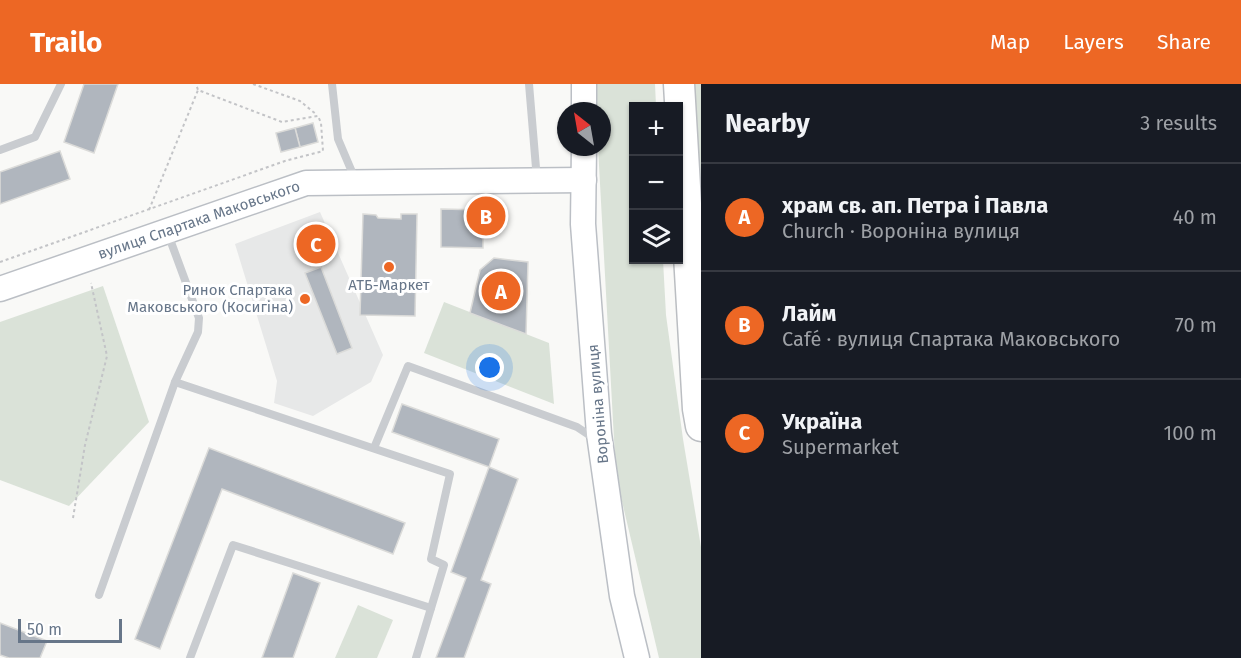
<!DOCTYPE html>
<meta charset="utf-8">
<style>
body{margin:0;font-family:"Fira Sans",sans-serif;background:#242831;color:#f1f3f6}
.controls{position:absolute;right:18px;top:18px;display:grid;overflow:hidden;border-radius:0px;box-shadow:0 2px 4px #0004}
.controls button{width:54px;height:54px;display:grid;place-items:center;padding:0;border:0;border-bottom:2px solid #363941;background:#171b24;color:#f1f3f6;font:30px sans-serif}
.compass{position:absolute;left:557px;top:18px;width:54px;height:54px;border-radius:50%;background:#171b24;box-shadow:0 2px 4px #0004;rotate:329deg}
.scale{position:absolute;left:18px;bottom:15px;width:104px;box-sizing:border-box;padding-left:6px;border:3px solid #677689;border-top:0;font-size:16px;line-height:21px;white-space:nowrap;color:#677689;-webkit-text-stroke:4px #fff;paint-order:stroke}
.you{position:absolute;left:490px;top:284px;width:21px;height:21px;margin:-15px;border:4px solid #fff;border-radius:50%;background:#1a73e8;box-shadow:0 0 0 9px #1a73e833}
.badge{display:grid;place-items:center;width:39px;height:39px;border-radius:50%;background:#ed6724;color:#fff;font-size:20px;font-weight:700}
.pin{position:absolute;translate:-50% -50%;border:3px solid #fff;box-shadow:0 2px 6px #0006}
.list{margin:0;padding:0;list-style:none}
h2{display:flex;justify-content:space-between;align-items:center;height:78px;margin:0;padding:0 24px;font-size:26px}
h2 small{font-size:20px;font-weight:400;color:#9ea1a6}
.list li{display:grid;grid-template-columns:39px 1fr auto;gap:18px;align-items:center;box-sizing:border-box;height:108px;padding:0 24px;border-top:2px solid #363941}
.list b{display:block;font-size:22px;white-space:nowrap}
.list p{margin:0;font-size:20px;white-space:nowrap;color:#9ea1a6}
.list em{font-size:20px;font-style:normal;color:#9ea1a6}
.icon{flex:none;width:33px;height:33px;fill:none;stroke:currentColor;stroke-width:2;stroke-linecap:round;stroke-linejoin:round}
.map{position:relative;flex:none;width:701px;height:574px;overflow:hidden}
header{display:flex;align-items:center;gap:36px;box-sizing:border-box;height:84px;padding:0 30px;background:#ed6724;color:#fff}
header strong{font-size:28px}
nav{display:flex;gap:33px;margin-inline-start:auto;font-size:21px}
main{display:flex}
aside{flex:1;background:#171b24}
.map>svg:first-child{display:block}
.built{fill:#e7e8e8}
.green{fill:#dae2d8}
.building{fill:#b0b6be;stroke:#dbdbd9;stroke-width:1.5}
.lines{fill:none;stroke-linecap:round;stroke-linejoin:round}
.secondary-casing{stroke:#bbbfc5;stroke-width:27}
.highway-casing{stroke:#bbbec2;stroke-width:33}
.path{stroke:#c3c4c7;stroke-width:2;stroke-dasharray:3 3;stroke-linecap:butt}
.lane{stroke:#c9ccd0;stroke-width:8}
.secondary{stroke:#fff;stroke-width:24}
.highway{stroke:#fff;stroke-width:30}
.poi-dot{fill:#ed6724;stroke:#fff;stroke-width:2}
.labels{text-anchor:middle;stroke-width:6;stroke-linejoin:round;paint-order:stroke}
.street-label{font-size:15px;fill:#677689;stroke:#fff}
.poi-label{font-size:15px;fill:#677689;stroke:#fff}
</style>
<header>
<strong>Trailo</strong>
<nav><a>Map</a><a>Layers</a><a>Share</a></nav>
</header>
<main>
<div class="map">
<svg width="701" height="574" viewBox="0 0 701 574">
<rect width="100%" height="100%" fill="#f9f9f7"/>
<path class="built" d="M320,128L383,271L371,298L313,332L274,319L277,297L235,160Z"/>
<g class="green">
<path d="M596,0H655L656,22H634V176H663L666,231L683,355L701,463V574H659L616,392L598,63H602V27H596Z"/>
<path d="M693,0H701V115Z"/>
<path d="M103,202L149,338L69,422L0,396V238Z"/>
<path d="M444,218L549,259L554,320L424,269Z"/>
<path d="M358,521L393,536L377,574H335Z"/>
</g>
<g class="building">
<path d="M84,0H118L94,69L64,58Z"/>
<path d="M313,39L318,58L300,63L295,44Z"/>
<path d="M295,44L300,63L281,68L276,49Z"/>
<path d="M60,67L70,95L0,120V88Z"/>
<path d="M441,125L483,126V164L441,163Z"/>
<path d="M363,130L376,131L378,134L401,135V130H417L415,232L360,231Z"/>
<path d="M494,174L528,178L526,250L470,229L480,186Z"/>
<path d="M321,183L352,264L337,270L305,189Z"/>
<path d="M402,320L499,355L489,383L392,348Z"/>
<path d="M209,364L405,439L393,470L222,405L160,565L135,555Z"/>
<path d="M489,383L518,395L481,496L491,500L464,574H436L466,494L451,488Z"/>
<path d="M293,489L320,499L293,574H262Z"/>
<path d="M0,539L47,557L40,574H9L0,571Z"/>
</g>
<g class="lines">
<g class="secondary-casing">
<g id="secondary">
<path d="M584,27V0"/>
<path d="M584,63L583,140L599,350L622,512L637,574"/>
<path d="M0,205L306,99L584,96"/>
</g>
</g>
<g class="highway-casing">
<path id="highway" d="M679,0L698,325L701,342"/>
</g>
<g class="path">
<path d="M253,0L300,17L317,31"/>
<path d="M149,126L198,6"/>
<path d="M0,178L285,77L323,67L321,39L318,32L282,38L198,6L196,0"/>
<path d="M73,434L85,361L107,272L91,199"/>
</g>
<g class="lane">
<path d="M332,0L338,55L355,95"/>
<path d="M529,0L537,96"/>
<path d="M0,66L35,53L61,0"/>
<path d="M168,150L199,234L198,248L175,298L450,390L431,475L444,481L416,574"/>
<path d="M374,364L408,282L577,343L595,355"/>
<path d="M99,511L175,298"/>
<path d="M190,574L233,461L431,524"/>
</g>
<use href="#secondary" class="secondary"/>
<use href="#highway" class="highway"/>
</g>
<g class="poi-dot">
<circle cx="389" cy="183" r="6"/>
<circle cx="305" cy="215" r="6"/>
</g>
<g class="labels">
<g class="street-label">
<text transform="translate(199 136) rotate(-19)" y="5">вулиця Спартака Маковського</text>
<text transform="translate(598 320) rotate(-95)" y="5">Вороніна вулиця</text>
</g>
<g class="poi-label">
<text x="389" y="206">АТБ-Маркет</text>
<text x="293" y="211" text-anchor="end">Ринок Спартака<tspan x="293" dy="17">Маковського (Косигіна)</tspan></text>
</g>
</g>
</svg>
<div class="controls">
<button>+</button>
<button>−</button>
<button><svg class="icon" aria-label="layers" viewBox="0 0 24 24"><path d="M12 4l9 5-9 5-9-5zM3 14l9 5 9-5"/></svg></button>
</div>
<svg class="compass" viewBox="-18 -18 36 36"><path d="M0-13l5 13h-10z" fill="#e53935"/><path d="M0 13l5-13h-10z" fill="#9ea1a6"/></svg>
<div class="scale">50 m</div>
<div class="you"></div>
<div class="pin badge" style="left:501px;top:207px">A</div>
<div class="pin badge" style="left:486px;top:132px">B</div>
<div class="pin badge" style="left:316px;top:160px">C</div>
</div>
<aside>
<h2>Nearby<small>3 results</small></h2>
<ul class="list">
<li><span class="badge">A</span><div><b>храм св. ап. Петра і Павла</b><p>Church · Вороніна вулиця</p></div><em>40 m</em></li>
<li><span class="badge">B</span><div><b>Лайм</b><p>Café · вулиця Спартака Маковського</p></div><em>70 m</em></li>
<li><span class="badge">C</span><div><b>Україна</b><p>Supermarket</p></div><em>100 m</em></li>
</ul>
</aside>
</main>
